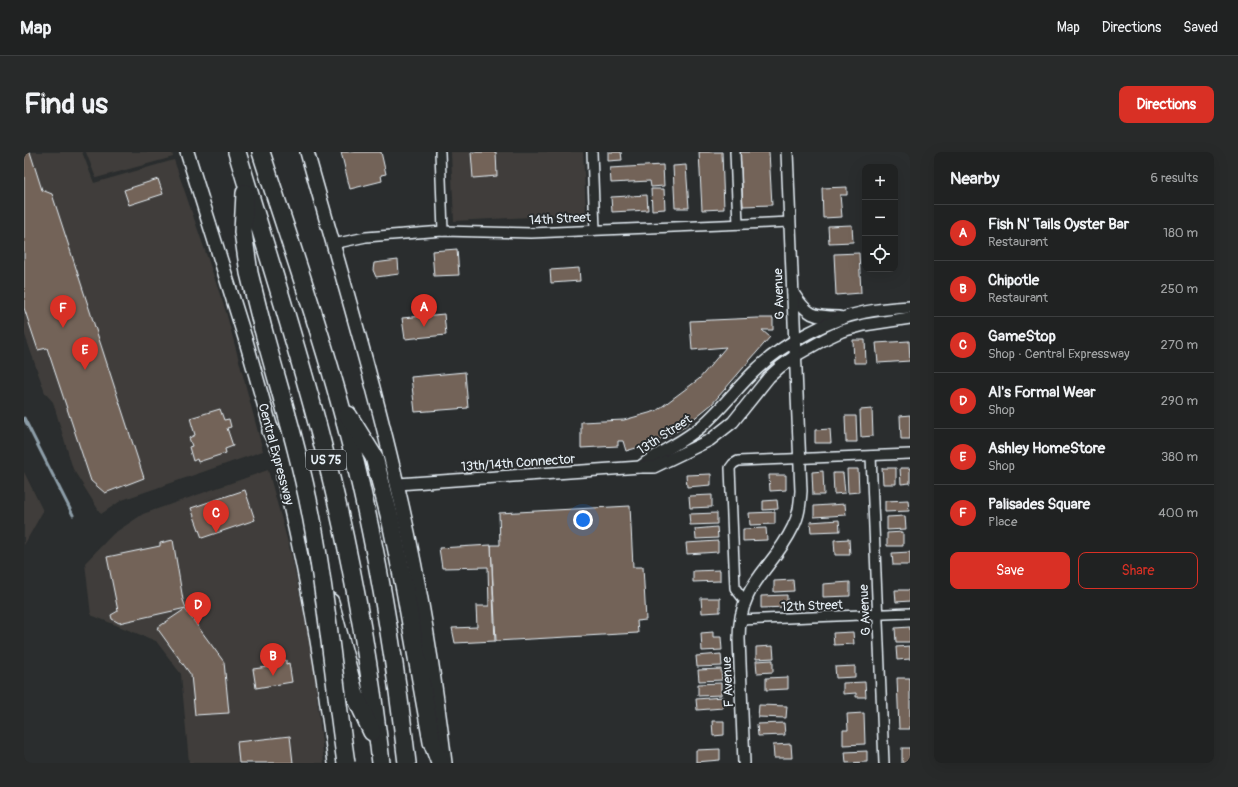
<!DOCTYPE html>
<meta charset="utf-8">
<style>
body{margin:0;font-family:Pangolin,sans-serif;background:#282a2a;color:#f1f3f6}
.controls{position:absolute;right:12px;top:12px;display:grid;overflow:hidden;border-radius:8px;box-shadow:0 4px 16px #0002}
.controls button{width:36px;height:36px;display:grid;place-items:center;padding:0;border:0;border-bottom:1px solid #3d3f40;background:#202222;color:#f1f3f6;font:20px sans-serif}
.you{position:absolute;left:559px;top:368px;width:14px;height:14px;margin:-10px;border:3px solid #fff;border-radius:50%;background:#1a73e8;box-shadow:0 0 0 6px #1a73e833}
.badge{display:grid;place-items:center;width:26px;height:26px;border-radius:50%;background:#d93025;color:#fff;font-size:13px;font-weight:700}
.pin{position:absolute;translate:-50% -33px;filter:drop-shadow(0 1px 2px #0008)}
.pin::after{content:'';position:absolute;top:21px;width:14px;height:12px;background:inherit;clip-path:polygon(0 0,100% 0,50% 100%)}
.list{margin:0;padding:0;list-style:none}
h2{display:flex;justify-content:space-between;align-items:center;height:52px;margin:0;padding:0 16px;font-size:17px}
h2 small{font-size:13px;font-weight:400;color:#a2a4a5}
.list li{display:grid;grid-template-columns:26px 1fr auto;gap:12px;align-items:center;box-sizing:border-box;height:56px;padding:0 16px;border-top:1px solid #3d3f40}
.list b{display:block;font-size:15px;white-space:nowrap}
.list p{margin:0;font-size:13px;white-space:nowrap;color:#a2a4a5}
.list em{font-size:13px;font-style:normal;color:#a2a4a5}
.actions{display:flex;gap:8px;padding:12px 16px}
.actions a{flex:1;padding:9px 0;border:1px solid #d93025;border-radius:8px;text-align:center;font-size:14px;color:#d93025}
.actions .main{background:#d93025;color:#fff}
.icon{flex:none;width:22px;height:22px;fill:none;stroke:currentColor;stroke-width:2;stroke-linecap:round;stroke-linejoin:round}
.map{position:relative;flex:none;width:886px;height:611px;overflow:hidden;border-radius:8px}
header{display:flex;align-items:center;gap:24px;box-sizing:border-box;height:56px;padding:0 20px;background:#202222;border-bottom:1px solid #3d3f40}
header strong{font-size:19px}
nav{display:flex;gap:22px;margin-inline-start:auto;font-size:14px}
.intro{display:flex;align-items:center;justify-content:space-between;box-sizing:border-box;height:96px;padding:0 24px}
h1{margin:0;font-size:28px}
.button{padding:10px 18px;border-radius:8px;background:#d93025;color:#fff;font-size:14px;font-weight:700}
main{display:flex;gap:24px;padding:0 24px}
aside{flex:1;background:#202222;border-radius:8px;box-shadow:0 4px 16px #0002}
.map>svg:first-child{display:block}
.built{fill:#403e3b}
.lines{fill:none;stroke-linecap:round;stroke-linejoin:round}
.stream{stroke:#8d9ea9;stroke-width:3}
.building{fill:#736459;stroke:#e8f1f8}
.minor-casing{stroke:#e8f1f8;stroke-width:12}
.tertiary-casing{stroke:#e8f1f8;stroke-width:14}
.secondary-casing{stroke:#e8f1f8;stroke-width:16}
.motorway-casing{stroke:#e8f1f8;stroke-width:20}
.minor{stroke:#2a2d2e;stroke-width:9}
.tertiary{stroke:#2a2d2e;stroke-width:11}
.secondary{stroke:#2a2d2e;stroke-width:13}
.motorway{stroke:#2a2d2e;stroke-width:17}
.motorway-bridge-casing{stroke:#e8f1f8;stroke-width:20;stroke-linecap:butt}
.motorway-bridge{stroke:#2a2d2e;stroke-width:17}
.labels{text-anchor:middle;stroke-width:4;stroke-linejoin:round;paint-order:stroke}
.shield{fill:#2a2d2e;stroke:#afb6bb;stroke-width:1}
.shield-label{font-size:12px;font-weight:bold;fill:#e8f1f8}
.street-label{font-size:13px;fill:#e8f1f8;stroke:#2a2d2e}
</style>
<header>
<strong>Map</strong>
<nav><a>Map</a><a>Directions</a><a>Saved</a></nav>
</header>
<div class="intro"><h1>Find us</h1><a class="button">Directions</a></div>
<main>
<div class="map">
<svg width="886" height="611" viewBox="0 0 886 611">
<rect width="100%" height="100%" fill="#2a2d2e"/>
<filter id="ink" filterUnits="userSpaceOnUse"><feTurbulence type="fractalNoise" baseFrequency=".025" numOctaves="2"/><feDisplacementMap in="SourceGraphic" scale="8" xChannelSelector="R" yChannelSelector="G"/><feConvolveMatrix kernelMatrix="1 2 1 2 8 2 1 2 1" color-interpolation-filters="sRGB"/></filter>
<g filter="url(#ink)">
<g class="built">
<path d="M0,0H58L70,31L150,8L202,160L239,299L98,348L77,362L49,317L29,250L21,241L0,180Z"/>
<path d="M62,0H148L149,5L72,26Z"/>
<path d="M427,0H559L562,62L430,69Z"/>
<path d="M244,318L268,405L289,505L300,611H165L157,522L132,489L67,463L61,411L89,382L119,362Z"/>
<path d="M0,320L19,359L0,393Z"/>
</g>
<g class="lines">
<path class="stream" d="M0,266L49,363"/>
</g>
<g class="building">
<path d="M0,0H6L18,38L28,42L120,326L81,341L67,329L23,196L14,198L0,156Z"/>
<path d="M317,0H357L362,22L357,23L358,29L326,37Z"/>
<path d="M447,0H472L473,24L449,26Z"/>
<path d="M584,0H597L598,8L584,9Z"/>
<path d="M675,0H698L700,57L678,58Z"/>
<path d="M716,0H745L748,53L719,54Z"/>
<path d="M639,13L640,34L627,35L626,29L587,31L586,16Z"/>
<path d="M662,13L665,56H651L649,14Z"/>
<path d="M134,27L139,42L105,53L100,38Z"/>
<path d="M823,35V43H816L818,65L799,66L798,36Z"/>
<path d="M627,37H640L641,57L628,58Z"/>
<path d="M623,43L624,58L588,60L587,45Z"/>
<path d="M828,73L829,90L805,91L804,74Z"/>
<path d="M433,97L435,123L410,124L408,99Z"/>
<path d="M835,101L837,141L812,143L810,102Z"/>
<path d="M374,108L375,122L352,125L349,118L350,111Z"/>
<path d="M555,116L556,129L527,131L526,118Z"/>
<path d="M420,162L422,183L381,187L378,166Z"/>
<path d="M733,166H749V178H738L746,185L688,252L657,277L629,291L602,299L599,289H594V294L557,296V270L600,268L632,259L675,227L702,195L668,198L666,169Z"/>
<path d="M829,188H841L842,211H830Z"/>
<path d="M885,189L886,209L854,211L852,191Z"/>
<path d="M441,220L444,256L391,260L387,225Z"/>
<path d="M196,257L200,268L205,267L207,275L203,276L209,294L201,297L202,301L174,310L173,307L169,309L165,295L168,294L165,286L171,283L166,266Z"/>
<path d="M848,257L849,284L837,285L836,258Z"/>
<path d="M886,263V287H877L876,264Z"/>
<path d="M821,264H832L833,290H822Z"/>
<path d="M806,277L807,291H791V278Z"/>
<path d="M858,316H872V332H859Z"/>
<path d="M876,316H886V331L877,332Z"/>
<path d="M823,317H834L835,340L824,341Z"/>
<path d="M799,319L800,343H789L788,320Z"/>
<path d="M809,321H819L821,341L810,342Z"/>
<path d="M687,322V333L663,335L662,323Z"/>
<path d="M745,323H762V338L746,339Z"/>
<path d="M221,338L231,368L178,386L167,356Z"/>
<path d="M688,343V355L666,356L665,344Z"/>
<path d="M753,348L754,357L739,358V349Z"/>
<path d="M884,348L885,359L861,360V349Z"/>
<path d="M821,352L822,363L790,365V354Z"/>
<path d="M606,354L609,415H619L622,468L613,469L614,481L472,489L467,393H476L475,361Z"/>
<path d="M751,360V372L726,373L725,361Z"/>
<path d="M693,361V372L666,373L665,362Z"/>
<path d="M881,364L882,377L863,378V365Z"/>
<path d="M815,368L816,379L787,380L786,370Z"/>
<path d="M693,375L694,386L672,387L671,377Z"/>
<path d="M742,376L743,388L719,389V377Z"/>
<path d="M879,380V394H863V381Z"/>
<path d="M825,387L826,403H811L810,388Z"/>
<path d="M149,388L159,448L162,456L95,471L88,467L87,463L94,459L83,405L136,394V391Z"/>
<path d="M694,389V400L663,402L662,391Z"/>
<path d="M467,393L471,489L431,491L428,476L453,475L452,454H465L464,415L418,416L415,396Z"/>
<path d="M886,400V413H869L868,401Z"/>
<path d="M696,418V429L669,430V419Z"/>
<path d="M769,428L770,439L750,440V429Z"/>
<path d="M826,430V444L799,445V432Z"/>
<path d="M871,438H886V449L872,450Z"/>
<path d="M763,443V455L737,456V444Z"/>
<path d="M677,446H696V460L678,461Z"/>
<path d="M161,457L200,510L205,561L171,563L167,523L133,476Z"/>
<path d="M886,475V490H872L871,476Z"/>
<path d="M689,480V485H697L698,498L678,499L677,481Z"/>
<path d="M829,480L830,492L810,493L809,481Z"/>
<path d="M749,494L750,506L732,507V495Z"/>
<path d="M886,494V507L873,508L872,495Z"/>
<path d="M697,502L698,514L673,515L672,504Z"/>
<path d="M262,508V512L265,511L268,530L232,536L229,517L244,515L243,511Z"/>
<path d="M749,508V520L733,521L732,509Z"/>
<path d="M831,514V525L812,526L811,515Z"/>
<path d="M697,517L698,528L675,529L674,518Z"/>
<path d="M764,525V537L742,538V526Z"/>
<path d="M873,526H886V577H875Z"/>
<path d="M841,530L842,545H832V541L819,542V531Z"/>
<path d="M697,531V543L674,544V532Z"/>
<path d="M699,545V556L673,558L672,547Z"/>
<path d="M735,553L763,554L762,566L734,565Z"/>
<path d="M840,561L841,592L819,593V578H824L823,562Z"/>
<path d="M688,569H700V583L689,584Z"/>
<path d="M760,571L761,583L734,584L733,572Z"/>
<path d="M266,584L269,611H215L213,590Z"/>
<path d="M767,592L768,606H750L749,593Z"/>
<rect x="878" y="596" width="8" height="15"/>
<path d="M696,597V608L672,610V598Z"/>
<path d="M843,599V610L822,611L821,600Z"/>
</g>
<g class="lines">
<g class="minor-casing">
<g id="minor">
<path d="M416,0L419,79"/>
<path d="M568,0L571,78"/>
<path d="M711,0L714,72"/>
<path d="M309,92L342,85L419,79L507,81L766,70"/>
<path d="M847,304L860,611"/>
<path d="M721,449L711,436L706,316L709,312L714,309L886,302"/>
<path d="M716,468L886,461"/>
</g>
</g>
<g class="tertiary-casing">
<g id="tertiary">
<path d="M769,141C784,164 789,165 815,165"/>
<path d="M616,315C636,299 660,290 679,273C699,256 714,234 734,216C760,191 805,167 841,160C856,157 871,156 886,155"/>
<path d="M374,332L616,315H630L686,288L709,270L745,225L756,215L771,204L801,187L818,179L840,173L886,166"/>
<path d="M720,611L715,487C715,430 748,419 769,375C775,364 776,352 777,339L763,0"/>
</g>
</g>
<g class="secondary-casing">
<g id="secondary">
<path d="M163,0L222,189L250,287"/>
<path d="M283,0C314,110 347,220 373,332C395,423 410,517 421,611"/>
<path d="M259,324C282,418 299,514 311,611"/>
</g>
</g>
<g class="motorway-casing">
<g id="motorway">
<path d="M213,0C242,98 274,195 299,294C326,398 345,504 357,611"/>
<path d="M237,0C263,82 292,164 315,248C348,366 369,489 383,611"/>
<path d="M221,41L219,80L225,121L239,177"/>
<path d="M324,263L350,305L367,370L381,438L408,590L416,611"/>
<path d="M247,279L261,306L283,375"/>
<path d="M306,450L331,543L348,580"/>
</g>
</g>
<use href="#minor" class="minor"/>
<use href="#tertiary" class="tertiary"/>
<use href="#secondary" class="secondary"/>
<use href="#motorway" class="motorway"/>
<g class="motorway-bridge-casing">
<path id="motorway-bridge" d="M239,177C256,240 276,303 288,368C303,448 310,530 322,611"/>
</g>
<use href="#motorway-bridge" class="motorway-bridge"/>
</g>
</g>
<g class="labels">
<rect class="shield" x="282" y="298" width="40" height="20" rx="3"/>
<g class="shield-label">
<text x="302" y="312">US 75</text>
</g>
<g class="street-label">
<text transform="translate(536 66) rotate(-3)" y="5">14th Street</text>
<text transform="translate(754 142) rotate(-92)" y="5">G Avenue</text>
<text transform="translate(640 282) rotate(-33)" y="5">13th Street</text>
<text transform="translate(253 302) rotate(75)" y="5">Central Expressway</text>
<text transform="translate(494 310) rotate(-4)" y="5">13th/14th Connector</text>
<text transform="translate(788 453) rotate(-2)" y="5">12th Street</text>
<text transform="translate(840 458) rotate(-93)" y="5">G Avenue</text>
<text transform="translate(703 530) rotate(-93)" y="5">F Avenue</text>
</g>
</g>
</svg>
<div class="controls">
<button>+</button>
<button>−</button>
<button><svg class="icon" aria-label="locate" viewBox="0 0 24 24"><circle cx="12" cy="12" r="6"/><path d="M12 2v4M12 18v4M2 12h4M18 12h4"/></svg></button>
</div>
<div class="you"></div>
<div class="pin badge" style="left:400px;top:175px">A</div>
<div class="pin badge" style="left:249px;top:524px">B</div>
<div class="pin badge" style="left:192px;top:381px">C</div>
<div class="pin badge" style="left:174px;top:473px">D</div>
<div class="pin badge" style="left:61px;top:218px">E</div>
<div class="pin badge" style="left:39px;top:176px">F</div>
</div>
<aside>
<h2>Nearby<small>6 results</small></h2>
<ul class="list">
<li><span class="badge">A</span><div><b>Fish N' Tails Oyster Bar</b><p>Restaurant</p></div><em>180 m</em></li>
<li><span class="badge">B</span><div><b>Chipotle</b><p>Restaurant</p></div><em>250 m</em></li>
<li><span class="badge">C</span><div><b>GameStop</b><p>Shop · Central Expressway</p></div><em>270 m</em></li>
<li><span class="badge">D</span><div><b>Al's Formal Wear</b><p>Shop</p></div><em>290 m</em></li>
<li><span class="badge">E</span><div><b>Ashley HomeStore</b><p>Shop</p></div><em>380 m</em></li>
<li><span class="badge">F</span><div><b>Palisades Square</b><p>Place</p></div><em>400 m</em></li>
</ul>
<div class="actions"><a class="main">Save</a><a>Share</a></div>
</aside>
</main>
